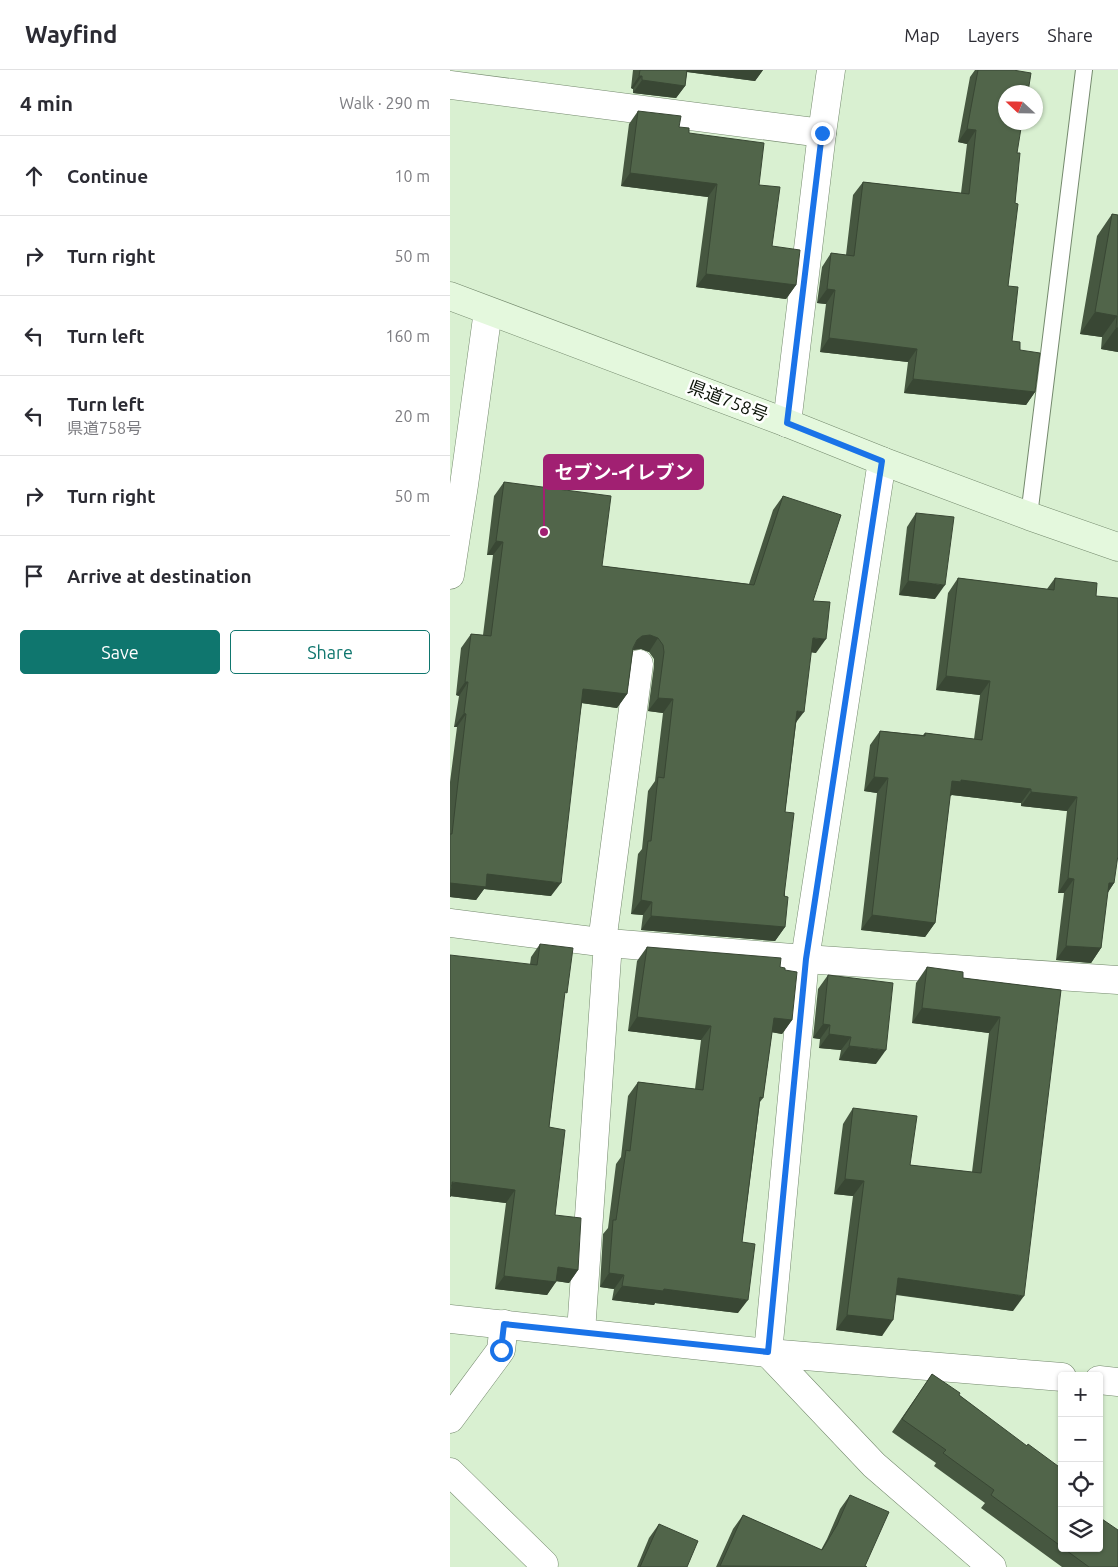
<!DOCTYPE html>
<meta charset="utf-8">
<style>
body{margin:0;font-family:Ubuntu,"Noto Sans JP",sans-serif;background:#f7f7f7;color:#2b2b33}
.controls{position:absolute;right:15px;bottom:15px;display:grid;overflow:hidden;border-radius:5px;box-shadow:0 1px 4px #0004}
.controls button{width:45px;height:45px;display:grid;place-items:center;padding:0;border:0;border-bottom:1px solid #e1e1e2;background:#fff;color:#2b2b33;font:25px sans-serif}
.compass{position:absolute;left:548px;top:15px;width:45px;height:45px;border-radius:50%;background:#fff;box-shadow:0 1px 4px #0004;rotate:292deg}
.stop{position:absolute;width:15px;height:15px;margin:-11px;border:4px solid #1a73e8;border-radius:50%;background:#fff}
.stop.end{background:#1a73e8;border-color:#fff;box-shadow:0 1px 5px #0008}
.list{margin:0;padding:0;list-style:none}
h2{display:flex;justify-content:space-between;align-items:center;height:65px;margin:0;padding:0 20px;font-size:21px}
h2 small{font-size:16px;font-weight:400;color:#7c7c81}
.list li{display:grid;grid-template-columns:32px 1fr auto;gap:15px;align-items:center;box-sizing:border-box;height:80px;padding:0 20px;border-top:1px solid #e1e1e2}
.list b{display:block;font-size:19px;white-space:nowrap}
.list p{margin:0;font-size:16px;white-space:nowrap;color:#7c7c81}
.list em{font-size:16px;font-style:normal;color:#7c7c81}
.actions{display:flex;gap:10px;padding:15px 20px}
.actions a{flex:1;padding:11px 0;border:1px solid #0f766e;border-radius:5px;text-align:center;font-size:18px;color:#0f766e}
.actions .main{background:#0f766e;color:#fff}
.icon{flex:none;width:28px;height:28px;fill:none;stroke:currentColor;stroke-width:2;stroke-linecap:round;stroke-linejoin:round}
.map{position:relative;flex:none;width:668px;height:1497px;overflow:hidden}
header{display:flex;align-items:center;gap:30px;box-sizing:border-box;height:70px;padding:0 25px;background:#fff;border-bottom:1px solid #e1e1e2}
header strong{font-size:24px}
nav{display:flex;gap:28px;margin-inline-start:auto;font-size:18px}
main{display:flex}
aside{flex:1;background:#fff}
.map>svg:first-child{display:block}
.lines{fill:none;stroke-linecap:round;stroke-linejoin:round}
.lane-casing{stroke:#74896d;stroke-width:18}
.street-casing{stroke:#74896d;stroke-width:29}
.secondary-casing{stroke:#74896d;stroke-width:29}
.lane{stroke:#fff;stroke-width:16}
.street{stroke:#fff;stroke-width:28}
.secondary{stroke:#e4f8dd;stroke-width:28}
.wall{fill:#465740}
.shaded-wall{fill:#394734}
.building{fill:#51654a;stroke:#394734}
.route{stroke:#1a73e8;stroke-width:6}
.labels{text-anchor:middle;stroke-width:5;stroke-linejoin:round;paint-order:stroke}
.street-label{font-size:18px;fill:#0c1409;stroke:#fff}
.leader{fill:none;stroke:#a12072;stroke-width:2}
.callout-dot{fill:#a12072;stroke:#fff;stroke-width:2}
.callout{fill:#a12072;stroke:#a12072;stroke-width:2}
.callout-label{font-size:19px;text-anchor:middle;font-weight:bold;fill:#fff}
</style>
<header>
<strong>Wayfind</strong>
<nav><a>Map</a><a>Layers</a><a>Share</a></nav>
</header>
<main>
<aside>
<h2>4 min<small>Walk · 290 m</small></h2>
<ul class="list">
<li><svg class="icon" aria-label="ahead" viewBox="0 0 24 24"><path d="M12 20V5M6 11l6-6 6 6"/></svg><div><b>Continue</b></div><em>10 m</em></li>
<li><svg class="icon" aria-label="right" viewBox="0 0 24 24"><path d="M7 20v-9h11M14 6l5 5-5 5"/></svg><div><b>Turn right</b></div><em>50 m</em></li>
<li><svg class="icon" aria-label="left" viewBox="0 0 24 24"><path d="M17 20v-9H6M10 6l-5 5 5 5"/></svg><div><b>Turn left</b></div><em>160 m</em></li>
<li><svg class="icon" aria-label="left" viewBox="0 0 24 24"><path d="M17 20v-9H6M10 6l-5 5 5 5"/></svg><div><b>Turn left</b><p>県道758号</p></div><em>20 m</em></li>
<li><svg class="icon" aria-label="right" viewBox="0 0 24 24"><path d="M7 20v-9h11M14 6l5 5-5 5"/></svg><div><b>Turn right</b></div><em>50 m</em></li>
<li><svg class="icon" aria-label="arrive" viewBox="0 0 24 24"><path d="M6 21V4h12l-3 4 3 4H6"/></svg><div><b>Arrive at destination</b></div></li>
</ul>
<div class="actions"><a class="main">Save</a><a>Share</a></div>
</aside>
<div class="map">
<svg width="668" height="1497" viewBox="0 0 668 1497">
<rect width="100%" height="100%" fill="#d9f0d1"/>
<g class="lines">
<g class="lane-casing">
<path id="lane" d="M579,446L634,0"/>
</g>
<g class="street-casing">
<g id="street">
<path d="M0,15L372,63"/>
<path d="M337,353L372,63L381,0"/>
<path d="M432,391L355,889L318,1283L424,1395L542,1497"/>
<path d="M0,505L14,415L38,241"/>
<path d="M0,853L158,873L355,889L668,910"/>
<path d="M152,872L189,594"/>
<path d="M0,1249L318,1283L612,1307"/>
<path d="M131,1262L158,873"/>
<path d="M649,1310L668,1312"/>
<path d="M0,1349L51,1280L54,1254"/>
<path d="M0,1402L94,1494"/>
</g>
</g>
<g class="secondary-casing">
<path id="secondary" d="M0,226L337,353L432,391L579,446L668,477"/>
</g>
<use href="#lane" class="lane"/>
<use href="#street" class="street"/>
<use href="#secondary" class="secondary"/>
</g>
<g class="wall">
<path d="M183,0H313L305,11L237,2L235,16L226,28L183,23V19L181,18Z"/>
<path d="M525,0H563L567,83L565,133L558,216L562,271L570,280L585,322L576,335L454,323L458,292L370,282L376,234L367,233L372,197L381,183L396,185L403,125L413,112L511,123L517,74L508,72L520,7Z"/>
<path d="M188,41L229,57L309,115L322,176L346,215L336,229L246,217L258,127L171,116L179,54Z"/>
<path d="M662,144L668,145V282L651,279L652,267L630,264L647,166Z"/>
<path d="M54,412L152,496L299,514L323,440L333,426L363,531L366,583L361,582L346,654L335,742V857L325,871L191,860L193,845L181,844L188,784L192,779L198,721L205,711L213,643L198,641L204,596V589L199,582L191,579L183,580L177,624L167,638L132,633L101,826L34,819L26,830L0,827V712L7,657H4L9,626L6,625L11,578L21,564L33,565L43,485H37L44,426Z"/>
<path d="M466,443L485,529L449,525L457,457Z"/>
<path d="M508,508L597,519L605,508L646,526L664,813L657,824L651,878L641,893L606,890L614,823H608L617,741L571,736V733L502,725L500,726L485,853L475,867L411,860L427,723L414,721L420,675L430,661L473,665L475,663L524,669L530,625L486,620L498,523Z"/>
<path d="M90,874L114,927L99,1057L105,1145L128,1200L119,1213L106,1211L97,1225L45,1219L56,1133L0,1126L80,894L81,887Z"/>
<path d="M197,877L330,897L335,900L342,950L332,964L322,962L313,1028L310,1032L292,1172L288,1243L205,1233L204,1235L162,1230L164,1219L150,1217L153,1164L158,1158L166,1094L171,1087L178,1026L188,1012L245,1019L251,970L178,961L187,891Z"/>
<path d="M477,897L513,908L611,920L563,1241L446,1225L432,1266L386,1260L403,1126L384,1124L393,1054L403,1038L460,1095L522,1102L539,963L462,953L466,913Z"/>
<path d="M378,905L426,994L389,990L391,980L369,978L370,969L363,968L368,919Z"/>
<path d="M482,1304L612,1405V1478H649L668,1497H612L531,1438L535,1433L484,1396L486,1393L442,1362Z"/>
<path d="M400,1425L415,1496L417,1497H266L283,1459L293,1445L371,1480L377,1469L390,1439Z"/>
<path d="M209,1454L237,1497H187L199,1468Z"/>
</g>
<g class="shaded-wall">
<path d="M231,0H313L305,11L230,1Z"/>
<path d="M189,6H192L183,19L181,18Z"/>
<path d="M192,10L235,16L226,28L183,23Z"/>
<path d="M517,59L526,60L517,74L508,72Z"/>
<path d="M180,103L267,114L258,127L171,116Z"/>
<path d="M256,204L346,215L336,229L246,217Z"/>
<path d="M377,219L385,220L376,234L367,233Z"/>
<path d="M645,242L667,246L652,267L630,264Z"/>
<path d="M666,258H668V282L651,279Z"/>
<path d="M379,268L467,279L458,292L370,282Z"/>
<path d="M463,309L585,322L576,335L454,323Z"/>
<path d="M46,471L53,472L43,485H37Z"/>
<path d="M458,511L495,515L485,529L449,525Z"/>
<path d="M200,565L208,568L199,582L191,579L183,580L187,570L192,566Z"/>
<path d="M363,568L376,569L366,583L353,581Z"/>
<path d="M496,606L540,611L530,625L486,620Z"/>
<path d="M15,612H18L9,626L6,625Z"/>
<path d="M133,619L177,624L167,638L124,632Z"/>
<path d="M208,628L223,629L213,643L198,641Z"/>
<path d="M347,641L354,642L344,655Z"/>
<path d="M14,643L16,644L7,657H4Z"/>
<path d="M424,707L438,708L427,723L414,721Z"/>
<path d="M511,710L581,719L571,733L502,725L500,726L502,711Z"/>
<path d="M581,722L627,727L617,741L571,736Z"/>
<path d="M37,804L111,813L101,826L34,819L26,830L0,827V813Z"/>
<path d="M618,808L624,809L614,823H608Z"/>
<path d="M659,813H664L654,828Z"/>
<path d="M191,830L202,832L193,845L181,844Z"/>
<path d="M422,845L485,853L475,867L411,860Z"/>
<path d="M201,846L335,857L325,871L191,860Z"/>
<path d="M616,876L651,878L641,893L606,890Z"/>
<path d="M472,938L550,947L539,963L462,953Z"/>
<path d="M187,947L261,956L251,970L178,961Z"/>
<path d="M324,948L342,950L332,964L314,961Z"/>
<path d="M373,954L380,955L370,969L363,968Z"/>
<path d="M379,964L401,967L391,980L369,978Z"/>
<path d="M399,976L436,980L426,994L389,990Z"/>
<path d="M395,1109L414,1111L403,1126L384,1124Z"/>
<path d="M2,1112L65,1120L56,1133L0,1126Z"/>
<path d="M108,1197L128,1200L119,1213L99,1210Z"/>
<path d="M159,1203L174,1205L164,1219L150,1217Z"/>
<path d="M54,1206L106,1212L97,1225L45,1219Z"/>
<path d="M448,1208L574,1226L563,1241L437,1223Z"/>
<path d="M172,1216L214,1219L298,1230L288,1243L205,1233L204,1235L162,1230Z"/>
<path d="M397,1245L443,1250L432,1266L386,1260Z"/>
</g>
<g class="building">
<path d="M190,0H237L235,16L192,10V6H189Z"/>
<path d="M528,0H563L581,3L578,22H556V52H572L567,83H570L565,133L568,134L558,216L568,217L562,271L570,272V280L590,283L585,322L463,309L467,279L379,268L385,220L377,219L381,183L404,186L413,112L519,124L526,60L517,59Z"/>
<path d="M188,41L231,46L229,57L239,58V63L314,73L309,115L330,117L322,176L350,180L346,215L256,204L267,114L180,103Z"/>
<path d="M662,144L668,145V258H666L667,246L645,242Z"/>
<path d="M54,412L161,426L152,496L304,515L333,426L391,445L363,531L380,532L376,569L363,568L354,642L347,641L335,742L344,743L334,826L338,827L335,857L201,846L202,832L191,830L198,771H201L208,707L214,708L223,629L208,628L214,582L213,575L208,568L200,565L192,566L187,570L183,578L177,624L133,619L111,813L37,804L36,817L0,813V764H2L16,644L14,643L18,612H15L21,564L41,566L53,472L46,471Z"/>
<path d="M466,443L504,447L495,515L458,511Z"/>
<path d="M508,508L604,520L605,508L647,513L646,526L668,528V785L664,813H659L651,878L616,876L624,809L618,808L627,727L581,722V719L511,710V712L502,711L485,853L422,845L438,708L424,707L430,661L475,666V663L532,670L540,611L496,606Z"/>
<path d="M90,874L123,878L117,923L115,922L99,1057L115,1060L105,1145L131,1148L128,1200L108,1197L106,1212L54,1206L65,1120L2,1112L0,1127V885L87,895Z"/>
<path d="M197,877L331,888L330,897L335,898V900L347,902L342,950L324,948L313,1028L310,1027L292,1172L305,1174L298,1230L214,1219L213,1221L172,1216L174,1205L159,1203L163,1150H166L176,1080L180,1081L188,1012L253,1020L261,956L187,947Z"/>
<path d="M477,897L513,902V908L611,920L574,1226L448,1208L443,1250L397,1245L414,1111L395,1109L403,1038L467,1046L460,1095L531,1103L550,947L472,938Z"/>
<path d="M378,905L443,913L436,980L399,976L401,967L379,964L380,955L373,954Z"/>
<path d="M482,1304L510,1323L509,1325L577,1376L578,1374L612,1399V1401L610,1403L612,1405V1477L541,1425L544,1420L493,1383L496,1380L452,1349Z"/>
<path d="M400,1425L439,1442L415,1496L417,1497L270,1496L293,1445L372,1480L387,1455Z"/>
<path d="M649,1447L668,1460V1497H639L613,1478H649Z"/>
<path d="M209,1454L248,1471L237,1497H190Z"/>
</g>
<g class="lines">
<path class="route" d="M51,1280L54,1254L318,1282L356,889L432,391L337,353L372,63"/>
</g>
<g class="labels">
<g class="street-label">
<text transform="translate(278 331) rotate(21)" y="6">県道758号</text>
</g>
</g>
<path class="leader" d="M94 462L94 402"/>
<circle class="callout-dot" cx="94" cy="462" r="5"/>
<rect class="callout" x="94" y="385" width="159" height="34" rx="5"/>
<g class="callout-label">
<text x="174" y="409">セブン-イレブン</text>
</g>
</svg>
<div class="controls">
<button>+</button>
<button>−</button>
<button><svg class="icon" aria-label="locate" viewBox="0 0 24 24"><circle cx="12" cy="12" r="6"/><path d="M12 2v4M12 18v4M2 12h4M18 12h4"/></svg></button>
<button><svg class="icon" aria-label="layers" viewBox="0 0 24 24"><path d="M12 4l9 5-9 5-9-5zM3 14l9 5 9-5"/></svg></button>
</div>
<svg class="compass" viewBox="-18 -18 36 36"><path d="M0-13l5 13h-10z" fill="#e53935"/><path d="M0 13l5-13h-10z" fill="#7c7c81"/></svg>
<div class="stop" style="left:51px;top:1280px"></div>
<div class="stop end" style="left:372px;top:63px"></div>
</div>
</main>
